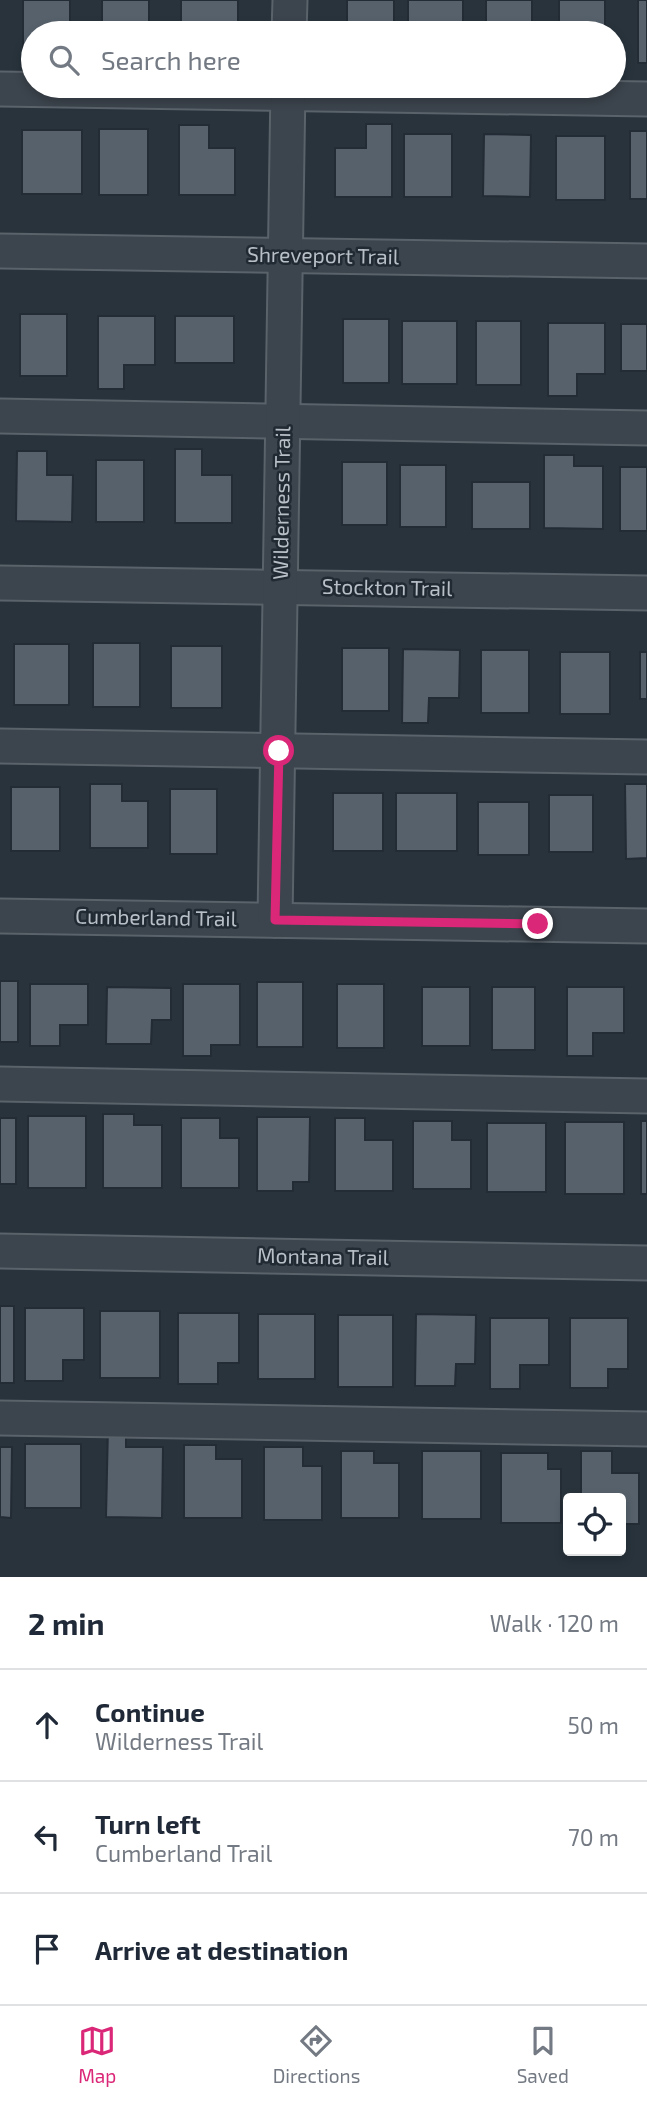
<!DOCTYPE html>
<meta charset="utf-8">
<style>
body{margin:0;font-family:"Exo 2",sans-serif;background:#f6f6f7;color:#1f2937}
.controls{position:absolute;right:21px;bottom:21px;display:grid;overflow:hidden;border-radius:7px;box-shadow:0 4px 10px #0003}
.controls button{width:63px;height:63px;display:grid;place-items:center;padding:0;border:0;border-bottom:2px solid #e0e1e3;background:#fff;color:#1f2937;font:35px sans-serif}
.stop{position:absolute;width:21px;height:21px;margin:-16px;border:5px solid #db2777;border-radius:50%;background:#fff}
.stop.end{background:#db2777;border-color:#fff;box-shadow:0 2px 7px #0008}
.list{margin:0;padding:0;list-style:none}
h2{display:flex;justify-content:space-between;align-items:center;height:91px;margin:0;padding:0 28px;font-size:30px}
h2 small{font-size:23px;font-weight:400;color:#747a83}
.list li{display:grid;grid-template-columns:46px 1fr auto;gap:21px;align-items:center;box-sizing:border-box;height:112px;padding:0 28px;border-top:2px solid #e0e1e3}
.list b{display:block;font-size:26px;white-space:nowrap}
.list p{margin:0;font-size:23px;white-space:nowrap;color:#747a83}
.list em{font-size:23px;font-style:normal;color:#747a83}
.icon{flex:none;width:38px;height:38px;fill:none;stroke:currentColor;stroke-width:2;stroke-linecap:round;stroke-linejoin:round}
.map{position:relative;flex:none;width:647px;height:1577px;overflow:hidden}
.search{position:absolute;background:#fff;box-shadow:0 4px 10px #0003;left:21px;right:21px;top:21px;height:77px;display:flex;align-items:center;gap:18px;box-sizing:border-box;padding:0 24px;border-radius:38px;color:#747a83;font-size:26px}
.sheet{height:427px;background:#fff}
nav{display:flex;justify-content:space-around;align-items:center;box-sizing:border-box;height:98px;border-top:2px solid #e0e1e3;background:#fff;font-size:19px;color:#747a83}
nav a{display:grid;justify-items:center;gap:4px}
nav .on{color:#db2777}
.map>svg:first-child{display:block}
.building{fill:#56616c;stroke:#232b34;stroke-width:2}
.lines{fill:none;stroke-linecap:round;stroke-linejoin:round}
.minor-casing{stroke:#5a626a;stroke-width:37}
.minor{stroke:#3c444d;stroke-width:33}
.route{stroke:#db2777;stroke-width:9}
.labels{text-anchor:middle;stroke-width:5;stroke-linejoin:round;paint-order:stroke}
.street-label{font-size:21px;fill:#b8bfc7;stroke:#212932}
</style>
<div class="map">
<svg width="647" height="1577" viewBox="0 0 647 1577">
<rect width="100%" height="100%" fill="#28333c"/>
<g class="building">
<path d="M23,0H70V33H33V50H23Z"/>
<rect x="102" y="0" width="47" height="33"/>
<path d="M181,0H238V32L181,33Z"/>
<rect x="347" y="0" width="47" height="33"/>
<rect x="408" y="0" width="55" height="33"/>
<rect x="486" y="0" width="46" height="33"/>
<rect x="559" y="0" width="46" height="33"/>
<rect x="638" y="0" width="9" height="63"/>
<path d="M366,124H392V197H335V148H366Z"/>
<path d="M179,125H209V148H235V195H179Z"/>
<rect x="99" y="129" width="49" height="66"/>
<rect x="22" y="130" width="60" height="64"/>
<rect x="630" y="131" width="17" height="68"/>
<rect x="404" y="134" width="48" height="63"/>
<path d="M484,134L531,135L530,197L483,196Z"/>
<rect x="556" y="136" width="49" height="64"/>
<rect x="20" y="314" width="47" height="62"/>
<path d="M98,316H155V365H124V389H98Z"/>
<rect x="175" y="316" width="59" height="47"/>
<rect x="343" y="319" width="46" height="64"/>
<rect x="402" y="321" width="55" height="63"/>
<rect x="476" y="321" width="45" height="64"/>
<path d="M548,323H605V374H577V396H548Z"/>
<rect x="621" y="324" width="26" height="47"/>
<path d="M175,449H202V475H232V523H175Z"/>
<path d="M17,451H47V475H73L72,522L16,521Z"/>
<path d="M544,455H574V466H603V529L544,528Z"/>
<rect x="96" y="460" width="48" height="62"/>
<rect x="342" y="462" width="45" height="63"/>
<rect x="400" y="465" width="46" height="62"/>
<rect x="620" y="467" width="27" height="64"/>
<rect x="472" y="482" width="58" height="47"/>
<rect x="93" y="643" width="47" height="64"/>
<rect x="14" y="644" width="55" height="61"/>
<rect x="171" y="646" width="51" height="62"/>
<rect x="342" y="648" width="47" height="63"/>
<path d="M403,649L460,650L459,698H429L428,723H402Z"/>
<rect x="481" y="650" width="48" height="63"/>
<rect x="560" y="652" width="50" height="62"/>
<rect x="640" y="652" width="7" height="47"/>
<path d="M90,784H122V801H148V848H90Z"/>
<path d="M625,784H647V858L626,859Z"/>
<rect x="11" y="787" width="49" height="64"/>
<rect x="170" y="789" width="47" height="65"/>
<rect x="333" y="793" width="50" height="58"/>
<rect x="396" y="793" width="61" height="58"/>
<rect x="549" y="795" width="44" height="57"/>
<rect x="478" y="802" width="51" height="53"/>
<rect x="0" y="981" width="18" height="61"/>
<rect x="257" y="982" width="46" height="65"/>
<path d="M30,984H88V1025H60V1046H30Z"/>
<path d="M183,984H240V1045H211V1056H183Z"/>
<rect x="337" y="984" width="47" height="64"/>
<path d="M107,987L171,988V1020H152L151,1044H106Z"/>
<rect x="422" y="987" width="48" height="59"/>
<rect x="492" y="987" width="43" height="63"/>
<path d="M567,987H624V1033H593V1056H567Z"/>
<path d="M103,1114H134V1125H162V1188H103Z"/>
<rect x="28" y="1116" width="58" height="72"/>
<path d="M257,1117H310L309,1182H293V1191H257Z"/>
<rect x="0" y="1118" width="16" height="66"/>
<path d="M181,1118H220V1138H239V1188H181Z"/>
<path d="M335,1118H365V1140H393V1191H335Z"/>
<path d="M413,1121H452V1140H471V1189H413Z"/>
<rect x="641" y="1121" width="6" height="73"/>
<rect x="565" y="1122" width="59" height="72"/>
<rect x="487" y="1123" width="59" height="69"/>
<rect x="0" y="1306" width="14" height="77"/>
<path d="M25,1308H84V1360H63V1381H25Z"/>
<rect x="100" y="1311" width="60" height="67"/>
<path d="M178,1313H239V1363H218V1384H178Z"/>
<rect x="258" y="1314" width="57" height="65"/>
<path d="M416,1314L476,1315L475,1364H456L455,1386H415Z"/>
<rect x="338" y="1315" width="55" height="72"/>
<path d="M490,1318H549V1365H520V1389H490Z"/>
<path d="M570,1318H628V1369H608V1388H570Z"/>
<path d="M108,1426L126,1435V1447H163L162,1518L106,1517Z"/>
<rect x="25" y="1444" width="56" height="64"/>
<path d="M184,1445H216V1459H242V1518H184Z"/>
<path d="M0,1447H12L11,1518L0,1517Z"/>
<path d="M264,1447H303V1466H322V1520H264Z"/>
<path d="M341,1451H374V1463H399V1518H341Z"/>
<rect x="422" y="1451" width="59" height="68"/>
<path d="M581,1451H612V1473H639V1524H621V1498H581Z"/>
<path d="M501,1453H548V1469H561V1523H501Z"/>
</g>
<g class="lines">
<g class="minor-casing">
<g id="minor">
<path d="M289,33L290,0"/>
<path d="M0,89L647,99"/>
<path d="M0,251L647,261"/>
<path d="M0,416L647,428"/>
<path d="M0,583L647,593"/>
<path d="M0,746L647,757"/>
<path d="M0,916L647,926"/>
<path d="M275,920L288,86"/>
<path d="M0,1084L647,1096"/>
<path d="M0,1251L647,1263"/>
<path d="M0,1418L647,1429"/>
</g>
</g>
<use href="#minor" class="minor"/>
</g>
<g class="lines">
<path class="route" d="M279,751L275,920L538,924"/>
</g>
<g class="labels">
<g class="street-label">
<text transform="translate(323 256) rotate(1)" y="7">Shreveport Trail</text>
<text transform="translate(282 503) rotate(-89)" y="7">Wilderness Trail</text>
<text transform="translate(387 588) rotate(1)" y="7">Stockton Trail</text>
<text transform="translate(156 918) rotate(1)" y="7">Cumberland Trail</text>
<text transform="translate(323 1257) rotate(1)" y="7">Montana Trail</text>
</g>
</g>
</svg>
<div class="controls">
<button><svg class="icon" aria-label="locate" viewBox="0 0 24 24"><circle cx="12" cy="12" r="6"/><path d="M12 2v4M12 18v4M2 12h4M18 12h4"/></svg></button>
</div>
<div class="stop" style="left:279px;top:751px"></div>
<div class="stop end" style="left:538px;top:924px"></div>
<div class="search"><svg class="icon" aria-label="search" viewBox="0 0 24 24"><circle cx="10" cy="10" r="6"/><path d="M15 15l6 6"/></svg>Search here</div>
</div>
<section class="sheet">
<h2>2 min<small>Walk · 120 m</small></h2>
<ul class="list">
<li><svg class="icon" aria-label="ahead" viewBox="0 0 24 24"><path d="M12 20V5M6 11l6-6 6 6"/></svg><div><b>Continue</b><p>Wilderness Trail</p></div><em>50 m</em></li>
<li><svg class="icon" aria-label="left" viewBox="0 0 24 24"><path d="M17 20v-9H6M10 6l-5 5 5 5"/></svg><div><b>Turn left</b><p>Cumberland Trail</p></div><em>70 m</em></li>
<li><svg class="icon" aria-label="arrive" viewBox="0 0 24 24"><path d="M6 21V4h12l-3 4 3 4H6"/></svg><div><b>Arrive at destination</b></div></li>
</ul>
</section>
<nav>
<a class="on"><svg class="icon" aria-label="map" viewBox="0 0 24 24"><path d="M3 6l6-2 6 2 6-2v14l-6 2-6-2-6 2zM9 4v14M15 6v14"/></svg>Map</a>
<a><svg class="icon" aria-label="directions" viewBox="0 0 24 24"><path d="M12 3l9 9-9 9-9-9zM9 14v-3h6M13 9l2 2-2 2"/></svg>Directions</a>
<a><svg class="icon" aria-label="saved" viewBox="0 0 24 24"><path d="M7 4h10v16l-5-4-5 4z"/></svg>Saved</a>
</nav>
